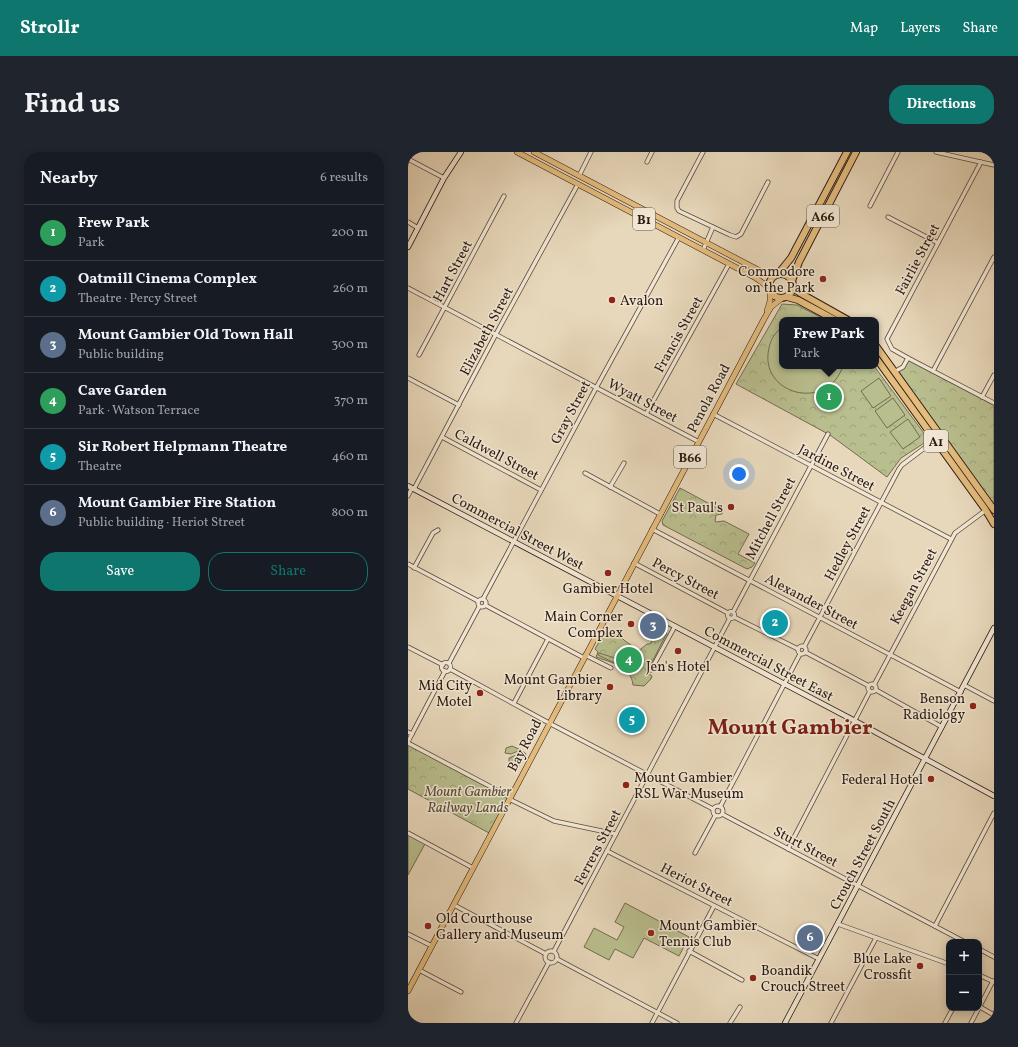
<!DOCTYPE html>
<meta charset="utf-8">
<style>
body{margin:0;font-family:Vollkorn,serif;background:#20242c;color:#f1f3f6}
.controls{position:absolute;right:12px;bottom:12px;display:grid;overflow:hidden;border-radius:8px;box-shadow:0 2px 10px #0003}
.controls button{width:36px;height:36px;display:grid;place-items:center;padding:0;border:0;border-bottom:1px solid #363941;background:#171b24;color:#f1f3f6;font:20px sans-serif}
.you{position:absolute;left:331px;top:322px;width:14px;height:14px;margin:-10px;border:3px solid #fff;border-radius:50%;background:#1a73e8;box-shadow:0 0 0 6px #1a73e833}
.badge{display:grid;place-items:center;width:26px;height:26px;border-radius:50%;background:#0f766e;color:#fff;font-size:13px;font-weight:700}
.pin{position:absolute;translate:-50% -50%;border:2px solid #fff;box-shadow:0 1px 4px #0006}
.popup{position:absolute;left:371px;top:165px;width:100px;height:52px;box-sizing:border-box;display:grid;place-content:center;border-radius:8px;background:#171b24;filter:drop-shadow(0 1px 3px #0005);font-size:13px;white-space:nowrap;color:#9ea1a6}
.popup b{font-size:15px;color:#f1f3f6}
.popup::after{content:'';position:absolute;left:50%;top:100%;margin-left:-8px;border:8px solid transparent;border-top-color:#171b24}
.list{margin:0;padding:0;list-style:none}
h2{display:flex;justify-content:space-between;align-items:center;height:52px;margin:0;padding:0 16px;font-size:17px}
h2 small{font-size:13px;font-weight:400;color:#9ea1a6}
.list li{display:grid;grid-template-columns:26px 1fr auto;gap:12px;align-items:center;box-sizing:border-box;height:56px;padding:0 16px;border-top:1px solid #363941}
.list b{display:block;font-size:15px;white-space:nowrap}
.list p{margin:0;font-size:13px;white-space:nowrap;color:#9ea1a6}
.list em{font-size:13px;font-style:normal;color:#9ea1a6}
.actions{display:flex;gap:8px;padding:12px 16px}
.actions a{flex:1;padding:9px 0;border:1px solid #0f766e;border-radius:16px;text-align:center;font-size:14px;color:#0f766e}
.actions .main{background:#0f766e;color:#fff}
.map{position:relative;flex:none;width:586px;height:871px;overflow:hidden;border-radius:16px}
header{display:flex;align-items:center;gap:24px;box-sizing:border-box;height:56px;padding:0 20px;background:#0f766e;color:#fff}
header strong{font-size:19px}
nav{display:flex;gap:22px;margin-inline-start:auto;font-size:14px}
.intro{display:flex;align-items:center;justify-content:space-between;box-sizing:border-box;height:96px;padding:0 24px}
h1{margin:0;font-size:28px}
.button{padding:10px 18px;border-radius:16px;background:#0f766e;color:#fff;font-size:14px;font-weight:700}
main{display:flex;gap:24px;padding:0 24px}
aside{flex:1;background:#171b24;border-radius:16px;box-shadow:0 2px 10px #0003}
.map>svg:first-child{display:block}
.grass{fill:url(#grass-tufts);stroke:#726c50}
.forest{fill:url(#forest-crowns);stroke:#726c50}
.garden{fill:url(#garden-dots);stroke:#726c50}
.pitch{fill:#b9be8e;stroke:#726c50}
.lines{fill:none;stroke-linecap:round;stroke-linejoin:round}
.street-casing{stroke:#5b4a3c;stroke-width:5}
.secondary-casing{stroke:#2c1a11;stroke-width:6}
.primary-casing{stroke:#2c1a11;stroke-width:6}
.highway-casing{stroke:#2c1a11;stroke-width:8}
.street{stroke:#f0e6d3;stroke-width:3.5}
.secondary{stroke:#f0e6d3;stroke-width:4.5}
.primary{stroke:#e4bc7e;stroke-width:5}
.highway{stroke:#e4bc7e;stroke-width:6}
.poi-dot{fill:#8f2418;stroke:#f0e6d3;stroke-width:1.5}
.labels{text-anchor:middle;stroke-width:3;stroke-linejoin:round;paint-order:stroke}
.shield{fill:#f0e6d3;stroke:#67574b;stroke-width:1}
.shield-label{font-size:13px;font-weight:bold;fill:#2c1a11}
.street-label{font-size:14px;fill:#2c1a11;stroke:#f0e6d3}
.poi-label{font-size:14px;fill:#2c1a11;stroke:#f0e6d3;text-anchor:end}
.park-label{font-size:14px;font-style:italic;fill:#564b36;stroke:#f0e6d3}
.town-label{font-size:22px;font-weight:bold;fill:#7a1f14;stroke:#f0e6d3}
</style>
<header>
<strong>Strollr</strong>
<nav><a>Map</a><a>Layers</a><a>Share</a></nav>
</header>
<div class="intro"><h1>Find us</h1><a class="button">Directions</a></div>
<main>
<aside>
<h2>Nearby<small>6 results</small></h2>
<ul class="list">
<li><span class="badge" style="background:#2e9e5b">1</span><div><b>Frew Park</b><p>Park</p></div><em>200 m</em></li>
<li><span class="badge" style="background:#0f9aa8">2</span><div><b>Oatmill Cinema Complex</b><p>Theatre · Percy Street</p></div><em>260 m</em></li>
<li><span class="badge" style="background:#5c6f8a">3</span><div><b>Mount Gambier Old Town Hall</b><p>Public building</p></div><em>300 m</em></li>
<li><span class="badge" style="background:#2e9e5b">4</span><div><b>Cave Garden</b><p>Park · Watson Terrace</p></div><em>370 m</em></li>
<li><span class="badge" style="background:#0f9aa8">5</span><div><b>Sir Robert Helpmann Theatre</b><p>Theatre</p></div><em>460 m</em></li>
<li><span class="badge" style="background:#5c6f8a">6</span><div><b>Mount Gambier Fire Station</b><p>Public building · Heriot Street</p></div><em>800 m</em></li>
</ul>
<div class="actions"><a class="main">Save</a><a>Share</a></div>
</aside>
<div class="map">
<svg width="586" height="871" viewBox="0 0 586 871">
<defs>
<pattern id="grass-tufts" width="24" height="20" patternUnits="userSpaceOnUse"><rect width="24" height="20" fill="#b9be8e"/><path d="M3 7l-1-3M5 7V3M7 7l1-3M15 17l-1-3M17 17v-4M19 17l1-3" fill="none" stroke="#9fa379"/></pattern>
<pattern id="forest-crowns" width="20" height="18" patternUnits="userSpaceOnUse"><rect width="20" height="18" fill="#b9be8e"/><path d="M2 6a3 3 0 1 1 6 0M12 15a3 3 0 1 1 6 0" fill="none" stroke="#9fa379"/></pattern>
<pattern id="garden-dots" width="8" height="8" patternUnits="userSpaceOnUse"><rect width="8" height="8" fill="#b9be8e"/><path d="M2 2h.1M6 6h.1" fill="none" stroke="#9fa379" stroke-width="1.8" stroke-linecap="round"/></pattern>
</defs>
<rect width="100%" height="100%" fill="#e8d8bb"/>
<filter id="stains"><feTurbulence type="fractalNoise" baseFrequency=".005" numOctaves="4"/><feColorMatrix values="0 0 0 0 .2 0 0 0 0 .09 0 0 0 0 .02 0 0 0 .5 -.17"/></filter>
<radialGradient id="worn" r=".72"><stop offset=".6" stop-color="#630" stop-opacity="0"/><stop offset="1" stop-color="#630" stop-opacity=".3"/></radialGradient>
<g class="grass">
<path d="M104,594L113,598L103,602L97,601L98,596Z"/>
<path d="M115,600H116L118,602L110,615L101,610V606Z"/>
</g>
<g class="forest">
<path d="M374,152L389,153L418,168H374V214H466L521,288L493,306L479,325L422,283L328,232Z"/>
<path d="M500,208L586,253V355L489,220L497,215Z"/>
<path d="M272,336L315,359L314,362L308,363L307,369L308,370L316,369L341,382L330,402L347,411L344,415L339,417L255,373L254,369Z"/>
<path d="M251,476L259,481L243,512L238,517L240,521L244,524L243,527L236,534L225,533C223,514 204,511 188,505L190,500L187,497L195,483H198L196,480L198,477L213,485L217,489L223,493L225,501H226L233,497L239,492H242Z"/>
<path d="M0,593L100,646L81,681L0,637Z"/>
</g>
<path class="garden" d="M191,501L210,507L214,504L218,505L221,509L217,516L190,503Z"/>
<g class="pitch">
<path d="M374,176V214H435C419,261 350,242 361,196C363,187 367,180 374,176Z"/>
<path d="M471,226L483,244L465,256L453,239Z"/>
<path d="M485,246L497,263L479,276L467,259Z"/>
<path d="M500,267L512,285L495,297L482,280Z"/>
<path d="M0,681L18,690L0,723Z"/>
<path d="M217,751L281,785L271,804L236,786L225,806L207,797L201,808L176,795L186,776L209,788L216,775L207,770Z"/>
</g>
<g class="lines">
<g class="street-casing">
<g id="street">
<path d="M295,0L269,49V56L271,59L322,83L328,85L333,82L360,30"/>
<path d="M528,0L586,13"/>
<path d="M0,7L36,26"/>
<path d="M239,10L244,0"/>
<path d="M171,24L183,0"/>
<path d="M462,54L490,0"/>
<path d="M480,65L530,91"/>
<path d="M0,70L10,76"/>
<path d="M295,98L305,75"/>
<path d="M0,136L291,290"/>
<path d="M11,203L96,44"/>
<path d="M500,206L484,197L479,187L573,10"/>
<path d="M525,219L586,105"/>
<path d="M486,220L495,215L500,206L586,251"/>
<path d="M0,226L51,253"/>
<path d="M574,245L586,223"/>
<path d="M238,262L321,112"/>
<path d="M305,262L543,387"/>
<path d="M34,285L133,338"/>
<path d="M177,321L252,362"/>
<path d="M202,335L216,311"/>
<path d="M6,337L88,182L170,32"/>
<path d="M0,344L4,336"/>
<path d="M244,377L553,540"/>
<path d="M226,411L320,461"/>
<path d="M0,412L70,449"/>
<path d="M6,416L25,381L30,378"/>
<circle cx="74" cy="451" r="4"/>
<path d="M75,447L188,236L271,85"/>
<path d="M77,453L176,506"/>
<circle cx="323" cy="463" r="3.5"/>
<path d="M325,460L420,282"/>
<path d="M326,465L390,497"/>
<circle cx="394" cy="498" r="4"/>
<path d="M0,495L35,513"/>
<path d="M396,495L491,317L494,313L527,288"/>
<path d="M397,500L461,534"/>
<path d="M177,503L203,516"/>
<circle cx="38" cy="515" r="4.5"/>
<path d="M41,511L71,455"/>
<path d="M42,517L141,571L305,657"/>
<path d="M243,518L267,474"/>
<circle cx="464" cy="536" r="4"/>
<path d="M466,533L547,381L578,358"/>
<path d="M556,533L586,549"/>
<path d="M468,538L534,575"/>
<path d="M106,551L140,487"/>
<path d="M0,580L4,582L0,590"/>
<path d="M4,582L37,519"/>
<path d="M0,591L102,645"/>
<path d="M101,647L146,669L208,682"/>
<circle cx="310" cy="659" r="5"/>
<path d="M312,655L392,502"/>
<path d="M314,662L557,790"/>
<path d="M0,681L65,716"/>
<path d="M380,697L462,539"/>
<path d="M199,699L411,807"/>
<path d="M287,701L307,664"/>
<path d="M46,753L138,802"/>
<path d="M430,772L541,812"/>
<path d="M527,774L586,661"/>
<path d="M0,782L24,794"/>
<path d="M571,797L586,805"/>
<circle cx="143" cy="805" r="6"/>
<path d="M146,799L322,466"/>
<path d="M281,799L334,828"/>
<path d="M149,807L269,871"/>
<path d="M11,818L53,840"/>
<path d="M571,823L586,830"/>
<path d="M572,855L586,863"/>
<path d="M108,871L141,810"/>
<path d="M244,871L306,754"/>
<path d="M322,871L332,855"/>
<path d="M423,871L468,786"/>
<path d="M537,871L545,856"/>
<path d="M563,871L585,829"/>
</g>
</g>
<g class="secondary-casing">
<g id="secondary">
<path d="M0,95L36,26L53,0"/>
<path d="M0,334L447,569L586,644"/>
<path d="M377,871L586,476"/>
</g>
</g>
<g class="primary-casing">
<g id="primary">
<path d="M109,0L348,126L356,132L361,137"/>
<path d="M126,0L354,120L366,124"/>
<path d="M359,159L362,149V141"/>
<path d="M0,839L356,167L363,155L373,147"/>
</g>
</g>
<g class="highway-casing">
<g id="highway">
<circle cx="373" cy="134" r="12"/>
<path d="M370,122L383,106L439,0"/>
<path d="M384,129L391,110L448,0"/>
<path d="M385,135L392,141L440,168"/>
<path d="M379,145L390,148L427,168"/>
<path d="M468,194L586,358"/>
<path d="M468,206L577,357L586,372"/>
</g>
</g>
<use href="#street" class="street"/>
<use href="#secondary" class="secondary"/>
<use href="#primary" class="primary"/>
<use href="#highway" class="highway"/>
</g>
<g class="poi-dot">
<circle cx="415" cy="127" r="4"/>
<circle cx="204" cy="148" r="4"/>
<circle cx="323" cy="355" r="4"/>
<circle cx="200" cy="421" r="4"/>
<circle cx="223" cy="472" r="4"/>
<circle cx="270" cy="499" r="4"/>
<circle cx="202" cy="535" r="4"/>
<circle cx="72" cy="541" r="4"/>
<circle cx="565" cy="554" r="4"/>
<circle cx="523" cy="627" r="4"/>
<circle cx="218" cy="633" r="4"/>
<circle cx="20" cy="774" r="4"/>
<circle cx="243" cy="781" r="4"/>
<circle cx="512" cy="814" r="4"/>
<circle cx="345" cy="826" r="4"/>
</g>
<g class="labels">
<g class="shield">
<rect x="399" y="53" width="32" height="22" rx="3"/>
<rect x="225" y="56" width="22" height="22" rx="3"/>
<rect x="516" y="278" width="24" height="22" rx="3"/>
<rect x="266" y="294" width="32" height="22" rx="3"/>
</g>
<g class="shield-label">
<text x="415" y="69">A66</text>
<text x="236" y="72">B1</text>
<text x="528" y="294">A1</text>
<text x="282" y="310">B66</text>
</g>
<g class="street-label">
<text transform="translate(509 107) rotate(-62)" y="5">Fairlie Street</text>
<text transform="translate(44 119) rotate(-62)" y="5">Hart Street</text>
<text transform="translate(78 179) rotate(-62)" y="5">Elizabeth Street</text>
<text transform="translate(270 182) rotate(-61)" y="5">Francis Street</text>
<text transform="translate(300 246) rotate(-62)" y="5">Penola Road</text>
<text transform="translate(235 248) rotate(28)" y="5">Wyatt Street</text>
<text transform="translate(162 260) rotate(-62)" y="5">Gray Street</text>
<text transform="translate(89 302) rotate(28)" y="5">Caldwell Street</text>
<text transform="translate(429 315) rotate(28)" y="5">Jardine Street</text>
<text transform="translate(362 366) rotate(-62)" y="5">Mitchell Street</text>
<text transform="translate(110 379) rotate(28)" y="5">Commercial Street West</text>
<text transform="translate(439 391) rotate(-62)" y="5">Hedley Street</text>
<text transform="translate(278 426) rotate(28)" y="5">Percy Street</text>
<text transform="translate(505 434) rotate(-62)" y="5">Keegan Street</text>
<text transform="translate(404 449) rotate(28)" y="5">Alexander Street</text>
<text transform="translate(361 511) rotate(28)" y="5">Commercial Street East</text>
<text transform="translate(116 593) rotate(-62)" y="5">Bay Road</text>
<text transform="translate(398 694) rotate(28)" y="5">Sturt Street</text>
<text transform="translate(189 695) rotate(-62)" y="5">Ferrers Street</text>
<text transform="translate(454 702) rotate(-62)" y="5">Crouch Street South</text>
<text transform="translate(289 732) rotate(27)" y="5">Heriot Street</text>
</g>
<g class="poi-label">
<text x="407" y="124">Commodore<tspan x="407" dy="16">on the Park</tspan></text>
<text x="212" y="153" text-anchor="start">Avalon</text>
<text x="315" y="360">St Paul's</text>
<text x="200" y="441" text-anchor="middle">Gambier Hotel</text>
<text x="215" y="469">Main Corner<tspan x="215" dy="16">Complex</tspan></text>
<text x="270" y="519" text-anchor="middle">Jen's Hotel</text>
<text x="194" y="532">Mount Gambier<tspan x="194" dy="16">Library</tspan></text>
<text x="64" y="538">Mid City<tspan x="64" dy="16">Motel</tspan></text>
<text x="557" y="551">Benson<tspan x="557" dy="16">Radiology</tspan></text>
<text x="226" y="630" text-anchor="start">Mount Gambier<tspan x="226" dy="16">RSL War Museum</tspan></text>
<text x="515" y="632">Federal Hotel</text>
<text x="28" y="771" text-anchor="start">Old Courthouse<tspan x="28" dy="16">Gallery and Museum</tspan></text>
<text x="251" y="778" text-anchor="start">Mount Gambier<tspan x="251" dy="16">Tennis Club</tspan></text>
<text x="504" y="811">Blue Lake<tspan x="504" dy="16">Crossfit</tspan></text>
<text x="353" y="823" text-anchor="start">Boandik<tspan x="353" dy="16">Crouch Street</tspan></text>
</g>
<g class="park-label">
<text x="60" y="644">Mount Gambier<tspan x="60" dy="16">Railway Lands</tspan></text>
</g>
<g class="town-label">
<text x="382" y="582">Mount Gambier</text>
</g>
</g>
<rect width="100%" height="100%" filter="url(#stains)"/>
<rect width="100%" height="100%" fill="url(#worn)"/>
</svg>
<div class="controls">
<button>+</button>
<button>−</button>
</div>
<div class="you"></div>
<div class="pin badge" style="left:421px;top:245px;background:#2e9e5b">1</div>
<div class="popup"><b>Frew Park</b>Park</div>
<div class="pin badge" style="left:367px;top:471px;background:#0f9aa8">2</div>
<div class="pin badge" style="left:245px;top:474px;background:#5c6f8a">3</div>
<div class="pin badge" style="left:221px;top:508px;background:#2e9e5b">4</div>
<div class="pin badge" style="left:224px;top:568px;background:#0f9aa8">5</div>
<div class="pin badge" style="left:402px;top:786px;background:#5c6f8a">6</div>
</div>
</main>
